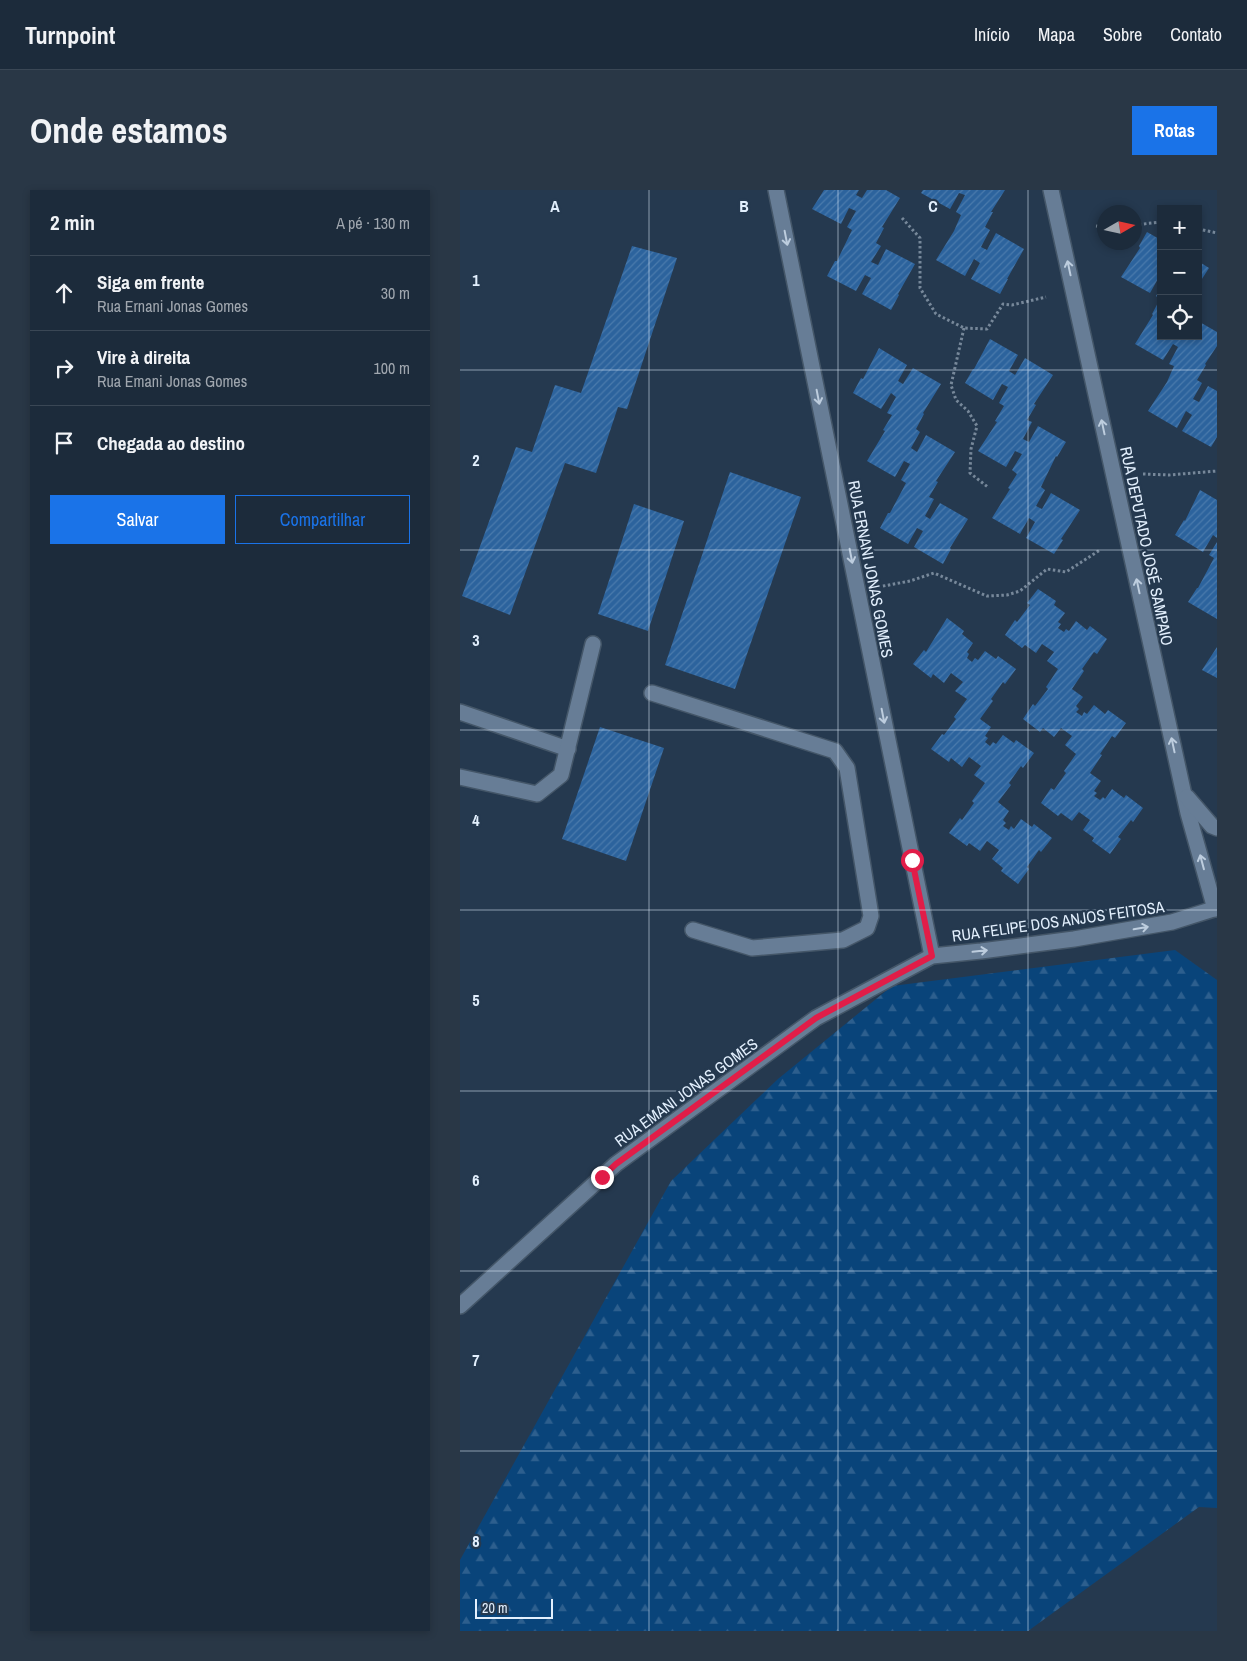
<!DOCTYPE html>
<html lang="pt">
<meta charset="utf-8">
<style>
body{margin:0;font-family:"Archivo Narrow",sans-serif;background:#293746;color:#f1f3f6}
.controls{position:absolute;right:15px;top:15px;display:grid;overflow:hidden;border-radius:0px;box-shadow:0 2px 8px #0003}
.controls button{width:45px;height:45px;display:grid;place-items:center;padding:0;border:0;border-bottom:1px solid #3a4755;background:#1c2b3b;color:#f1f3f6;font:25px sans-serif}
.compass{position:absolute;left:637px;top:15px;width:45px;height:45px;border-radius:50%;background:#1c2b3b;box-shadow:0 2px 8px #0003;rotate:81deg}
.scale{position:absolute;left:15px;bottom:12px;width:78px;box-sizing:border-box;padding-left:5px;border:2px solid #e2effd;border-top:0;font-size:14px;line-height:18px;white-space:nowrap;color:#e2effd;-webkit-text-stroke:4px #25394f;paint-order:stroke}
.stop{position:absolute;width:15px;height:15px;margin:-11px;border:4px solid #e11d48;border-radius:50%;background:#fff}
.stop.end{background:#e11d48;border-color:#fff;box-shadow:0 1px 5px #0008}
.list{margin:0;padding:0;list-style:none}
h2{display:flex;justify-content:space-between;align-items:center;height:65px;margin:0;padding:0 20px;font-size:21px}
h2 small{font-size:16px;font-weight:400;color:#a0a7af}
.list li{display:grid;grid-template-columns:32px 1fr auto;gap:15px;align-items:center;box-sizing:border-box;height:75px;padding:0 20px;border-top:1px solid #3a4755}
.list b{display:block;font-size:19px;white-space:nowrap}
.list p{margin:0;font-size:16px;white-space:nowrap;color:#a0a7af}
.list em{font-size:16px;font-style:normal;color:#a0a7af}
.actions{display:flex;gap:10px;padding:15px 20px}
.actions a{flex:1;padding:11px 0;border:1px solid #1a73e8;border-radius:0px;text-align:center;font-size:18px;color:#1a73e8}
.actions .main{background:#1a73e8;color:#fff}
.icon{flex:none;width:28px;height:28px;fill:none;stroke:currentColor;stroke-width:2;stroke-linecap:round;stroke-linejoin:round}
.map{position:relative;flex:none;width:757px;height:1441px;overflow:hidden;border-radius:0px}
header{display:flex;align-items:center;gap:30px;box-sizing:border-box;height:70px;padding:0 25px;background:#1c2b3b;border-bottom:1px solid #3a4755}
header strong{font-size:24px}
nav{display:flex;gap:28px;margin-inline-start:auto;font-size:18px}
.intro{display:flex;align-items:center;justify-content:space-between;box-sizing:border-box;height:120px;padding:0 30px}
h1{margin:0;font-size:35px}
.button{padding:12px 22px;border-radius:0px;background:#1a73e8;color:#fff;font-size:18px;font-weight:700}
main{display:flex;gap:30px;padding:0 30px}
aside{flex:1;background:#1c2b3b;border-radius:0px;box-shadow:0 2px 8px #0003}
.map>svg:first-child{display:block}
.forest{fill:url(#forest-firs)}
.building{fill:url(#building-hatch)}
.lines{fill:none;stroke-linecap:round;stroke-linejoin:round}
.minor-casing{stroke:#445668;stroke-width:18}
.path{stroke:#77889a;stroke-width:3;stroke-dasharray:2.5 2.5;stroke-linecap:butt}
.minor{stroke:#677d96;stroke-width:15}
.oneway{stroke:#bdcdde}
.route{stroke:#e11d48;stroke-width:6}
.grid{fill:none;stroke:#e2effd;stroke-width:1;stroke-opacity:0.55}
.labels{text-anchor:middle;stroke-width:4.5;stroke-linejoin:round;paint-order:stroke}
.street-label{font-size:16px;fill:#e2effd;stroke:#25394f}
.grid-label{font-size:16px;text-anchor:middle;font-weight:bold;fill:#e2effd;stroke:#25394f;stroke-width:4.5;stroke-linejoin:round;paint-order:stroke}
</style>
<header>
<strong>Turnpoint</strong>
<nav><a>Início</a><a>Mapa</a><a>Sobre</a><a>Contato</a></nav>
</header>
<div class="intro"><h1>Onde estamos</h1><a class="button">Rotas</a></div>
<main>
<aside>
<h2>2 min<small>A pé · 130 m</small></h2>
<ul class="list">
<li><svg class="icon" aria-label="ahead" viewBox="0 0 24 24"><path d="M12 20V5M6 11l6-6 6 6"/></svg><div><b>Siga em frente</b><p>Rua Ernani Jonas Gomes</p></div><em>30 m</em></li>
<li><svg class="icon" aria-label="right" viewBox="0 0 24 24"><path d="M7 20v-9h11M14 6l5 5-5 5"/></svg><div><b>Vire à direita</b><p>Rua Emani Jonas Gomes</p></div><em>100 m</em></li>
<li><svg class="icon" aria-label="arrive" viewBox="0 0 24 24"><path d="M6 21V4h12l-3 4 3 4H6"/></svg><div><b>Chegada ao destino</b></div></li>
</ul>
<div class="actions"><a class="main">Salvar</a><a>Compartilhar</a></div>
</aside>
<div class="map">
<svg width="757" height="1441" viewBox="0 0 757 1441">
<defs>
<pattern id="forest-firs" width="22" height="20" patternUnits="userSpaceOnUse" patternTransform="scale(1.25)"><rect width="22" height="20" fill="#09447a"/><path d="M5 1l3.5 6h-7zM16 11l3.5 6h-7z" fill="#2d5f8e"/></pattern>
<pattern id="building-hatch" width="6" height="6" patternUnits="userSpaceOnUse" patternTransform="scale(1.25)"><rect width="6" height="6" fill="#2c639d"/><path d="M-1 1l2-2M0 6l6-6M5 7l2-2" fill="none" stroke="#4a7aac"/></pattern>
</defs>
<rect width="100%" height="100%" fill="#25394f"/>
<path class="forest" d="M715,760L757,790V1318L739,1317L568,1441H0V1370L211,991L318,889L432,796Z"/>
<g class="building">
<path d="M364,0H399L396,5L402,8L407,0H426L440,8L422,37L424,38L416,53L421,56L411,72L418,75L426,59L455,74L438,104L439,105L431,120L402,104L411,88L405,85L396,101L367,86L375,71H377L392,40L387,37L396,21L389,18L381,34L352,19Z"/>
<path d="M463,0H545L531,22H533L525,37L530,40L521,57L527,60L536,43L564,59L547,89H548L540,104L511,89L520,73L514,69L505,86L476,70L494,41L501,25L496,22L505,5L499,3L490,19L461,3Z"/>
<path d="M687,42L701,50V88L699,87L690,103L661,87L680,58L679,56Z"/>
<path d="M172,56L217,68L167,219L158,217L136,283L105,273L50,425L2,406L56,257L72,262L95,195L121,203Z"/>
<path d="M738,71L749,78L738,95Z"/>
<path d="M701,97V146H738V131L757,142V156L745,174L746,175L737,190L742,193L733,209L739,212L748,196L757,201V247L751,257L722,241L732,225L726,221L717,238L688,221L707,192L714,176L709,174L718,157L713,154L703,170L675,154L693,125L692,124L700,109L696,106Z"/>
<path d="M530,149L558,165L549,181L555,185L565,168L593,185L574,214L576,215L567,230L572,232L563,249L569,252L578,236L606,252L597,267L596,266L581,297L585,300L576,316L582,319L591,303L620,320L601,349L603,350L594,364L566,348L575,332L569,328L560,344L532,328L550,299L548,298L557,284L552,280L562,264L555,261L546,277L518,261L537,232L535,231L544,216L539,213L548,197L542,194L533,210L505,193L513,179H514Z"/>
<path d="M419,158L447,175L438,191L443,194L453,178L481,194L463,223L464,224L456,239L460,242L451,258L457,262L466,245L495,262L476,291L478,292L469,307L474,309L465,326L470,329L480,313L508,329L490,358L491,359L483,374L454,357L463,341L457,338L448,354L420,338L428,323H430L446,293L441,290L450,274L444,271L435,287L407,271L425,241L423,240L432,225L427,223L436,207L431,203L421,219L393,203L401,188L403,189Z"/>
<path d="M270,282L341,307L275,499L205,475Z"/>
<path d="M740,300L757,310V348L753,345L743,362L715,345L724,330L725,331Z"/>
<path d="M174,314L224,331L188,441L138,424Z"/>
<path d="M757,352V429L728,412L737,398H738L754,368L749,365Z"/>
<path d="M578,399L596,411L594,415L605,423L598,432L601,434L598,438L604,442L606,439L609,441L616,431L627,440L630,436L647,449L637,464L634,462L622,479L624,481L612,499L623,507L616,516L619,519L616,522L622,526L624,522L627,524L634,515L645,524L648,520L666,533L655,548L652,546L640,564L642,565L630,583L641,591L634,601L637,603L634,606L640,610L643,607L645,609L652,599L664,608L666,605L683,618L673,632L671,630L658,647L661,649L650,664L632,651L634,648L623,640L630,630L619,622L612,631L601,623L598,626L581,613L591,598L594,600L606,583L604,581L616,564L605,555L612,546L601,538L594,547L583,538L580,542L563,529L573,514L575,516L588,499L586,497L598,479L587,471L594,462L582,454L576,463L565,455L562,458L545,445L555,430L557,432L570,415L567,413Z"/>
<path d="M487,428L504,441L502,444L513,453L507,462L509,464L507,468L512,472L515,468L518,470L525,461L536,469L538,466L556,479L545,494L543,492L531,509L533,511L520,529L531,537L525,546L528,548L525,552L530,556L533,552L536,554L543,545L554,553L556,550L574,563L563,578L561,576L549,593L551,595L538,612L549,621L543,630L546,633L543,636L549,640L551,636L554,639L561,629L572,637L574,634L592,648L581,662L579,660L567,677L569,679L558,694L541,681L543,678L532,669L539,660L527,651L520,661L509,653L507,656L489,643L500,628L502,630L514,613L512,611L525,593L514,585L521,576L509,567L502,577L491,568L489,572L471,559L482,544L484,545L496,529L494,527L507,509L495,501L503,492L491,483L484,493L473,484L471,488L453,474L464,460L466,462Z"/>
<path d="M757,457V488L742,480Z"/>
<path d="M140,537L204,558L166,671L102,649Z"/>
</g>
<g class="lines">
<g class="minor-casing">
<g id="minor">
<path d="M316,0L472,766"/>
<path d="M591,0L728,623L755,719"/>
<path d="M192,503L375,561L387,578L411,726L407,738L383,750L292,758L233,740"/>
<path d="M0,522L108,559"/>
<path d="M0,587L77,604L101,585L133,454"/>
<path d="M727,607L752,636L757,638"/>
<path d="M0,1116L156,974L356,828L472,766L521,761L614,749L712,732L757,718"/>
</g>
</g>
<g class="path">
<path d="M442,28L460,48V98L476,124L504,138L527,139L543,114L552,115L586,107"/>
<path d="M674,35L701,32"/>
<path d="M636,36L644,37"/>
<path d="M738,39L757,43"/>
<path d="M504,138L491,195L496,210L508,221L517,236L511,259L510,283L529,298"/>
<path d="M683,284L709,285L757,281"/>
<path d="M418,397L450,391L474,383L527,406L547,405L560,401L587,379L606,382L640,360"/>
</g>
<use href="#minor" class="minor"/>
</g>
<defs><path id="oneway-shaft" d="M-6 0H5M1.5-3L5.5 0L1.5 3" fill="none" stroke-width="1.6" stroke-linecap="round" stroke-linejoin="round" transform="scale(1.25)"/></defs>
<g class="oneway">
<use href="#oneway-shaft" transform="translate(326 48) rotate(79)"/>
<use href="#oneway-shaft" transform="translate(609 78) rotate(-102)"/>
<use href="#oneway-shaft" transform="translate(358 207) rotate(79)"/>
<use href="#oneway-shaft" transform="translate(643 237) rotate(-102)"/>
<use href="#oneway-shaft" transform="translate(391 366) rotate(79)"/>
<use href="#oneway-shaft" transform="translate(678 396) rotate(-102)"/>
<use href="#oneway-shaft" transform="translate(423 526) rotate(79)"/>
<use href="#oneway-shaft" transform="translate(713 555) rotate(-102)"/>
<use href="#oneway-shaft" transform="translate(742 672) rotate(-105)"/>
<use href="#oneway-shaft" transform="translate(681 738) rotate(-10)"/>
<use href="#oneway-shaft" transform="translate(520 761) rotate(-6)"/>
</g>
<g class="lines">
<path class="route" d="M142,987L156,974L356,828L472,766L452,670"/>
</g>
<path class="grid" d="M189,0V1441M378,0V1441M568,0V1441M0,180H757M0,360H757M0,540H757M0,720H757M0,901H757M0,1081H757M0,1261H757"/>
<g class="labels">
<g class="street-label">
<text transform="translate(687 356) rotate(78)" y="6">RUA DEPUTADO JOSÉ SAMPAIO</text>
<text transform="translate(411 379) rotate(79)" y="6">RUA ERNANI JONAS GOMES</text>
<text transform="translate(598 731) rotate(-8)" y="6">RUA FELIPE DOS ANJOS FEITOSA</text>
<text transform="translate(226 902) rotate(-36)" y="6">RUA EMANI JONAS GOMES</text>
</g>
</g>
<g class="grid-label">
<text x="95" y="22">A</text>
<text x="284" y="22">B</text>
<text x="473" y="22">C</text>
<text x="16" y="96">1</text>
<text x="16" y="276">2</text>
<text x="16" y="456">3</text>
<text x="16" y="636">4</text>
<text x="16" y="816">5</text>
<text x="16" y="996">6</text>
<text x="16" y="1176">7</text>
<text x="16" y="1357">8</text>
</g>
</svg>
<div class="controls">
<button>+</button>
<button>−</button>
<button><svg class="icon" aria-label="locate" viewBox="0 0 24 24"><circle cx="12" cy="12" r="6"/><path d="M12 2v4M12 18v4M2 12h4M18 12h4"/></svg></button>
</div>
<svg class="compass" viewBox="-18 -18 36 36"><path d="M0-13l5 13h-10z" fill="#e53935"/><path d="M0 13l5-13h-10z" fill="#a0a7af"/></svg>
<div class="scale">20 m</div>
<div class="stop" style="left:452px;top:670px"></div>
<div class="stop end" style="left:142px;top:987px"></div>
</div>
</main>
